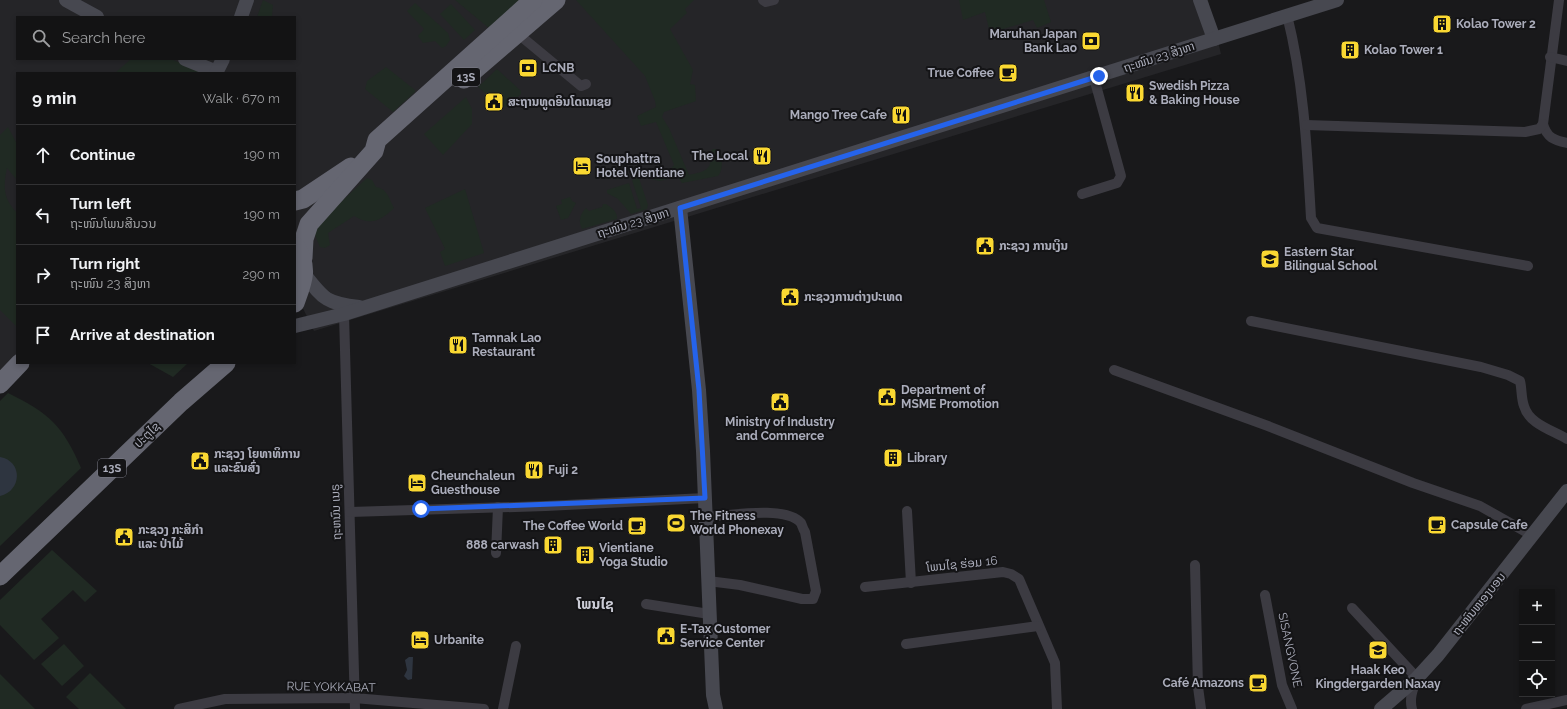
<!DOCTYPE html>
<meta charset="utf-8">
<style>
body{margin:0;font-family:Raleway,"Noto Sans Lao",sans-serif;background:#1c1c1d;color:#f1f3f6}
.controls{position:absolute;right:12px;bottom:12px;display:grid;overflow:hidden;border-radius:0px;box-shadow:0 2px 6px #0003}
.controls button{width:36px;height:36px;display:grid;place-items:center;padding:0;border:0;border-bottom:1px solid #323234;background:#131314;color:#f1f3f6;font:20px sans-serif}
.stop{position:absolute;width:12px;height:12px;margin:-9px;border:3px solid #2563eb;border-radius:50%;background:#fff}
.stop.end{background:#2563eb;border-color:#fff;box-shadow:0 1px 4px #0008}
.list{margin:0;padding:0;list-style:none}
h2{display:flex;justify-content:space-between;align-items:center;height:52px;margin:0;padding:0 16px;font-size:17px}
h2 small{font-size:13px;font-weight:400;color:#9d9ea0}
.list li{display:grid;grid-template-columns:26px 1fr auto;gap:12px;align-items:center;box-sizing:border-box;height:60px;padding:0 16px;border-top:1px solid #323234}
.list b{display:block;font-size:15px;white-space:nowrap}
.list p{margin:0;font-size:13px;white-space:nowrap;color:#9d9ea0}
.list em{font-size:13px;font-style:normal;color:#9d9ea0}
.icon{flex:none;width:22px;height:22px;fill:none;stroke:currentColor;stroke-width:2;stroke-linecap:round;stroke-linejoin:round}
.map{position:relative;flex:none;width:1567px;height:709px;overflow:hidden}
.search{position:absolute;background:#131314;box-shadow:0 2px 6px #0003;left:16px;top:16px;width:280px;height:44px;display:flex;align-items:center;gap:10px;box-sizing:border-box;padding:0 14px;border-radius:0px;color:#9d9ea0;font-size:15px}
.panel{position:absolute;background:#131314;box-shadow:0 2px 6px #0003;left:16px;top:72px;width:280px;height:292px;border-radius:0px}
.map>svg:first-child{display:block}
.built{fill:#252528;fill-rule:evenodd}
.green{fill:#202a23}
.water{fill:#2e3540}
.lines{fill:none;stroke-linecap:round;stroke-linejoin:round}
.street{stroke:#3c3b42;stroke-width:10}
.secondary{stroke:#474850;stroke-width:14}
.highway{stroke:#656671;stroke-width:19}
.route{stroke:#2563eb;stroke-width:5}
.labels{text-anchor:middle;stroke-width:4;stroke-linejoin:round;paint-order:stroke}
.shield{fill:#141416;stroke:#7e7f8a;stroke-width:1}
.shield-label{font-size:11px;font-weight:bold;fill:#abadbb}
.poi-label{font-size:12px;font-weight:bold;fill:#abadbb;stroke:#141416;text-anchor:start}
.street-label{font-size:12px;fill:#abadbb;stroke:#141416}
.quarter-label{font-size:14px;font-weight:bold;fill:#cccdd7;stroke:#141416}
</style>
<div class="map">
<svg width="1567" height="709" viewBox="0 0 1567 709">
<rect width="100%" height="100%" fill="#19191b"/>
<path class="built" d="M0,0H1208L1221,54L314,331L295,292V73H17V356L0,374ZM17,17H295V59H17Z"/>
<g class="green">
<path d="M263,0L273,5L272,16L274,17H257Z"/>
<path d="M455,0H522L490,29Z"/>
<path d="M576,0H694L685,9L687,13L670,29L693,70L690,84L695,85L696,101L664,112L662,117L669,128L689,175C705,171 713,171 710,152L713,149H719C722,157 724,169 718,176L682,183L678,177L659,181L652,179L651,174L660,169H671L674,165L656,122L641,126L637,116L656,107L655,101L645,76Z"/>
<path d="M959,0H1044L1051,22L1037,28L1033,20L990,33L985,12L963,20Z"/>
<path d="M415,3L448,33L450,40L446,46L442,48L435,41L423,43L418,36L424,29L407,11Z"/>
<path d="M451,4L475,30L464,40L440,14Z"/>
<path d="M131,59H171L204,73H115Z"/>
<path d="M386,67L415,90V92L393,112L365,89L367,81Z"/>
<path d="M497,69L521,91V94L507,107H502L478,87Z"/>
<path d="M466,97L472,109V124L443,155L424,134Z"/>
<path d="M8,127L17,144V180L7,168C3,187 3,198 17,213L16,326L0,310V135Z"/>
<path d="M638,175L648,205L647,209L631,214L618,199L607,193V190L629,183L637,209L641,208L632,180H634L633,176Z"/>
<path d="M367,178L372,180L376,187C388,189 389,199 394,208C381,221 370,226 354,216L328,233L330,245L325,248L320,247L314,233L317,224Z"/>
<path d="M465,189L484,253L445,266L440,252L445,249L425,208Z"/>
<path d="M570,197L572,201L576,203L568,218L561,220L556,206L562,204L561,200Z"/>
<path d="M603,204H606C611,207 618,212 617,219L582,229C578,221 580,214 586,208L589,211L602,207Z"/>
<path d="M148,363H188L173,377Z"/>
<path d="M8,393C49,413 63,426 81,468L0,546V401Z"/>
<path d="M52,550L97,591L85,602L73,590L41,619L59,638L34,660L0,625V600Z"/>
<path d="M64,644L84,666L62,686L41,664Z"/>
<path d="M90,673L126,709H79L66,697Z"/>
<path d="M0,674L35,709H0Z"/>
</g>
<g class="water">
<path d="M0,457C23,461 22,491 0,496Z"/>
<path d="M409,657H413L412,679L408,680L404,676L407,670L405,660Z"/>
</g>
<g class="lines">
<g class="street">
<path d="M763,0L766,2L774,0"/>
<path d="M1559,0L1543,124C1547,138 1554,140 1567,143"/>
<path d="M1287,15C1304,83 1307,149 1311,218L1317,228L1528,266"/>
<path d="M517,33L581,86L586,84"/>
<path d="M1550,57L1567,61"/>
<path d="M1306,125L1525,132L1539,129L1543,124"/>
<path d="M1082,194L1117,183L1121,176L1094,78"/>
<path d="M344,314L355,709"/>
<path d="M1251,321L1481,367L1508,375L1520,381C1522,389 1521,398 1524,406C1529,424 1552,430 1567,439"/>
<path d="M1114,370L1268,426L1413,483L1480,506L1533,536"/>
<path d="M907,511L911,583"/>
<path d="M350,512L546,506L705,498"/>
<path d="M706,517C727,516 786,505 801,523C802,525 803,529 805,532L816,591L813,599H802L740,585L708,581"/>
<path d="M496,553L498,507"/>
<path d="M1195,565L1198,687L1201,709"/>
<path d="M865,587L1003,572L1011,574L1019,579L1055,663L1057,709"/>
<path d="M1265,595L1282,685L1292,709"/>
<path d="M646,604L709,614"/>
<path d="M1352,608L1417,678C1413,689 1409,698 1412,709"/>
<path d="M906,644L1038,626"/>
<path d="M179,709L225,699L354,698L484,709"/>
<path d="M503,709L516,646"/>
<path d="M1526,709L1567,700"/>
</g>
<g class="secondary">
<path d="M66,0L97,17"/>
<path d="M1200,0L1214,39"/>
<path d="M241,17L247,0"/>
<path d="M185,59L217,72"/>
<path d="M216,73L223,59"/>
<path d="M680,208L699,390L703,451L713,695L716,709"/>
<path d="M305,275C324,300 327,303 359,307"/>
<path d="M295,326L344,314L1337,0"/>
<path d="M1381,709L1417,678L1438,655L1567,491"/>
</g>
<g class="highway">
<path d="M464,79L556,0"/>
<path d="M295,201L303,199L351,167"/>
<path d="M303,258L304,239L309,224L374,151L377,140L533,0"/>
<path d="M295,303C303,281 309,269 296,247"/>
<path d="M0,384L20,363"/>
<path d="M0,576L181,402L226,363"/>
</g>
</g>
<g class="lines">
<path class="route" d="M421,509L705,498L699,390L680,208L1099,76"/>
</g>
<defs>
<g id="building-square" transform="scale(1)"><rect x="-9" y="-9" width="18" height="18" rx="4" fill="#fad832" stroke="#141416"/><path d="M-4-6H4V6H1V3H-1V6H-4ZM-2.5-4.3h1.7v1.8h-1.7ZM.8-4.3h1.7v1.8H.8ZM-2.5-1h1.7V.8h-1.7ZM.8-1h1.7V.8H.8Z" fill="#111"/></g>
<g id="bank-square" transform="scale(1)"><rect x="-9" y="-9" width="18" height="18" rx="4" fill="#fad832" stroke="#141416"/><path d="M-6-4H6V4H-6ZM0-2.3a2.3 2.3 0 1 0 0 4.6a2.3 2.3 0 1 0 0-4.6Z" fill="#111"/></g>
<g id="cafe-square" transform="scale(1)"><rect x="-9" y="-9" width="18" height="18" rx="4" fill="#fad832" stroke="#141416"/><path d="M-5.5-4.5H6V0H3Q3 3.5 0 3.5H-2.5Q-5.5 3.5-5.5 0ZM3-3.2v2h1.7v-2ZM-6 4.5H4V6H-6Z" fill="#111"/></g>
<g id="restaurant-square" transform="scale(1)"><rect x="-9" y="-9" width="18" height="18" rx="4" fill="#fad832" stroke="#141416"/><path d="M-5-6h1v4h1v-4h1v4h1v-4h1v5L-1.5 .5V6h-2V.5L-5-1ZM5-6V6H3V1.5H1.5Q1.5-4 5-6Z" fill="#111"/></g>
<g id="civic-square" transform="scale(1)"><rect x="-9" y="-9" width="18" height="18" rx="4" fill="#fad832" stroke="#141416"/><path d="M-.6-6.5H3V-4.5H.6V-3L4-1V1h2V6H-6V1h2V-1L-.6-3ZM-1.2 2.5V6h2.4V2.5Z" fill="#111"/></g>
<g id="hotel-square" transform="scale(1)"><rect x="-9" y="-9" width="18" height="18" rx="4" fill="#fad832" stroke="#141416"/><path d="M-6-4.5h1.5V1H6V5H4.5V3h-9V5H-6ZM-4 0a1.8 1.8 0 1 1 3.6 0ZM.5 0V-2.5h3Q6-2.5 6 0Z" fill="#111"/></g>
<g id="school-square" transform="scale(1)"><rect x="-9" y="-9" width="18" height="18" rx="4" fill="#fad832" stroke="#141416"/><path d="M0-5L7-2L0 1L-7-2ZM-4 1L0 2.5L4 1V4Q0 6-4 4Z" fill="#111"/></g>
<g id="stadium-square" transform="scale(1)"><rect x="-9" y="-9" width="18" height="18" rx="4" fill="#fad832" stroke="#141416"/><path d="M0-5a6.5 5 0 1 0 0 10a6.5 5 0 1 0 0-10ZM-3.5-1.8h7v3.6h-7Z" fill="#111"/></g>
</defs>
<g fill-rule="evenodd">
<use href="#building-square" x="1442" y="24"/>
<use href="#bank-square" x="1091" y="41"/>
<use href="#building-square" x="1350" y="50"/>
<use href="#bank-square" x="528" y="68"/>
<use href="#cafe-square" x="1008" y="73"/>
<use href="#restaurant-square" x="1135" y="93"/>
<use href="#civic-square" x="494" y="102"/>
<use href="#restaurant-square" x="901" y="115"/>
<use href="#restaurant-square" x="762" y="156"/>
<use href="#hotel-square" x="582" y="166"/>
<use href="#civic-square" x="985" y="246"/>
<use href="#school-square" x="1270" y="259"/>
<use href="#civic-square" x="790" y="297"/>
<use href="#restaurant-square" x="458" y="345"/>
<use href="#civic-square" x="887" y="397"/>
<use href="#civic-square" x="780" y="402"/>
<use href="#building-square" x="893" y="458"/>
<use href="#civic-square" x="200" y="461"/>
<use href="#restaurant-square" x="534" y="470"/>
<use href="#hotel-square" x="417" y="483"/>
<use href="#stadium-square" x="676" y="523"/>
<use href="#cafe-square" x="1437" y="525"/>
<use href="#cafe-square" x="637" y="526"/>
<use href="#civic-square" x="124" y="537"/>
<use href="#building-square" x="553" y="545"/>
<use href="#building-square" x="585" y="555"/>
<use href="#civic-square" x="666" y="636"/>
<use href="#hotel-square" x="420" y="640"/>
<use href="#school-square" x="1378" y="650"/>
<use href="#cafe-square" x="1258" y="683"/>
</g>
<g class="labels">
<g class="shield">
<rect x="452" y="68" width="28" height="18" rx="3"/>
<rect x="98" y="459" width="28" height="18" rx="3"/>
</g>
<g class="shield-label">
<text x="466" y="81">13S</text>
<text x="112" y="472">13S</text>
</g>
<g class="poi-label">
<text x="1456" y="28">Kolao Tower 2</text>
<text x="1077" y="38" text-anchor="end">Maruhan Japan<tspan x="1077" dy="14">Bank Lao</tspan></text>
<text x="1364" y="54">Kolao Tower 1</text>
<text x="542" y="72">LCNB</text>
<text x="994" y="77" text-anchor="end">True Coffee</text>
<text x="1149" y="90">Swedish Pizza<tspan x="1149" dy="14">&amp; Baking House</tspan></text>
<text x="508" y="106">ສະຖານທູດອິນໂດເນເຊຍ</text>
<text x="887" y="119" text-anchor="end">Mango Tree Cafe</text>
<text x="748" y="160" text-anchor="end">The Local</text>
<text x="596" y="163">Souphattra<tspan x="596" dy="14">Hotel Vientiane</tspan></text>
<text x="999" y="250">ກະຊວງ ການເງິນ</text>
<text x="1284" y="256">Eastern Star<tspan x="1284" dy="14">Bilingual School</tspan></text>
<text x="804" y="301">ກະຊວງການຕ່າງປະເທດ</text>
<text x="472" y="342">Tamnak Lao<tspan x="472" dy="14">Restaurant</tspan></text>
<text x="901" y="394">Department of<tspan x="901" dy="14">MSME Promotion</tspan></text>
<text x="780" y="426" text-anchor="middle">Ministry of Industry<tspan x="780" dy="14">and Commerce</tspan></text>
<text x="214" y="458">ກະຊວງ ໂຍທາທິການ<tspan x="214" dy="14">ແລະຂົນສົ່ງ</tspan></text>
<text x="907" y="462">Library</text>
<text x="548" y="474">Fuji 2</text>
<text x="431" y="480">Cheunchaleun<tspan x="431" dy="14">Guesthouse</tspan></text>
<text x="690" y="520">The Fitness<tspan x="690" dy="14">World Phonexay</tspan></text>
<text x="1451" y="529">Capsule Cafe</text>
<text x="623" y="530" text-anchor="end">The Coffee World</text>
<text x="138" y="534">ກະຊວງ ກະສິກຳ<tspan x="138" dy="14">ແລະ ປ່າໄມ້</tspan></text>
<text x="539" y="549" text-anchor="end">888 carwash</text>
<text x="599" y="552">Vientiane<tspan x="599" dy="14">Yoga Studio</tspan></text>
<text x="680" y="633">E-Tax Customer<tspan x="680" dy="14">Service Center</tspan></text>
<text x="434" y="644">Urbanite</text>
<text x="1378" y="674" text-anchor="middle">Haak Keo<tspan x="1378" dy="14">Kingdergarden Naxay</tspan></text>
<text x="1244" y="687" text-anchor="end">Café Amazons</text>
</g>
<g class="street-label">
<text transform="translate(1159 57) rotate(-18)" y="4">ຖະໜົນ 23 ສິງຫາ</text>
<text transform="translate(633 223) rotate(-17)" y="4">ຖະໜົນ 23 ສິງຫາ</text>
<text transform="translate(147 435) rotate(-44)" y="4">ປະຕູໄຊ</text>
<text transform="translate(336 512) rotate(-92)" y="4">ຖະຫນົນ ເນຣູ</text>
<text transform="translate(962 564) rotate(-6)" y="4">ໂພນໄຊ ຮ່ອມ 16</text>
<text transform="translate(1479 604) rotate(-51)" y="4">ຖະໜົນໜອງບອນ</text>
<text transform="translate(1290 650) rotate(78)" y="4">SISANGVONE</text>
<text transform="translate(331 687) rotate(1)" y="4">RUE YOKKABAT</text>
</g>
<g class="quarter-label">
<text x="595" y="609">ໂພນໄຊ</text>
</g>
</g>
</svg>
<div class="controls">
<button>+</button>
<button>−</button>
<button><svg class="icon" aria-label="locate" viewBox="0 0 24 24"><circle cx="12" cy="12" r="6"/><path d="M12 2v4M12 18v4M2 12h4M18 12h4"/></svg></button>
</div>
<div class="stop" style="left:421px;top:509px"></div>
<div class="stop end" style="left:1099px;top:76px"></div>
<div class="search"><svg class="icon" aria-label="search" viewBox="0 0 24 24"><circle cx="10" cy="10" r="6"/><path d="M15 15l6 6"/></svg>Search here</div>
<section class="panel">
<h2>9 min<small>Walk · 670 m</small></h2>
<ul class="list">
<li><svg class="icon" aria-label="ahead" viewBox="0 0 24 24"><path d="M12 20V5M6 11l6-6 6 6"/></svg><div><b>Continue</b></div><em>190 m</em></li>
<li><svg class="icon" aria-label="left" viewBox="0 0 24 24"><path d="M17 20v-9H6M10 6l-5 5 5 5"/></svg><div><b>Turn left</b><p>ຖະໜົນໂພນສີນວນ</p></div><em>190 m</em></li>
<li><svg class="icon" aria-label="right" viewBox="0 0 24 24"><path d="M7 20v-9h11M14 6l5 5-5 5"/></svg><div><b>Turn right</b><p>ຖະໜົນ 23 ສິງຫາ</p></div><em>290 m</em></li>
<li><svg class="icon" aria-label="arrive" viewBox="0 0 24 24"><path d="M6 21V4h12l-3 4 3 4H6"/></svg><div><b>Arrive at destination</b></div></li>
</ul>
</section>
</div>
